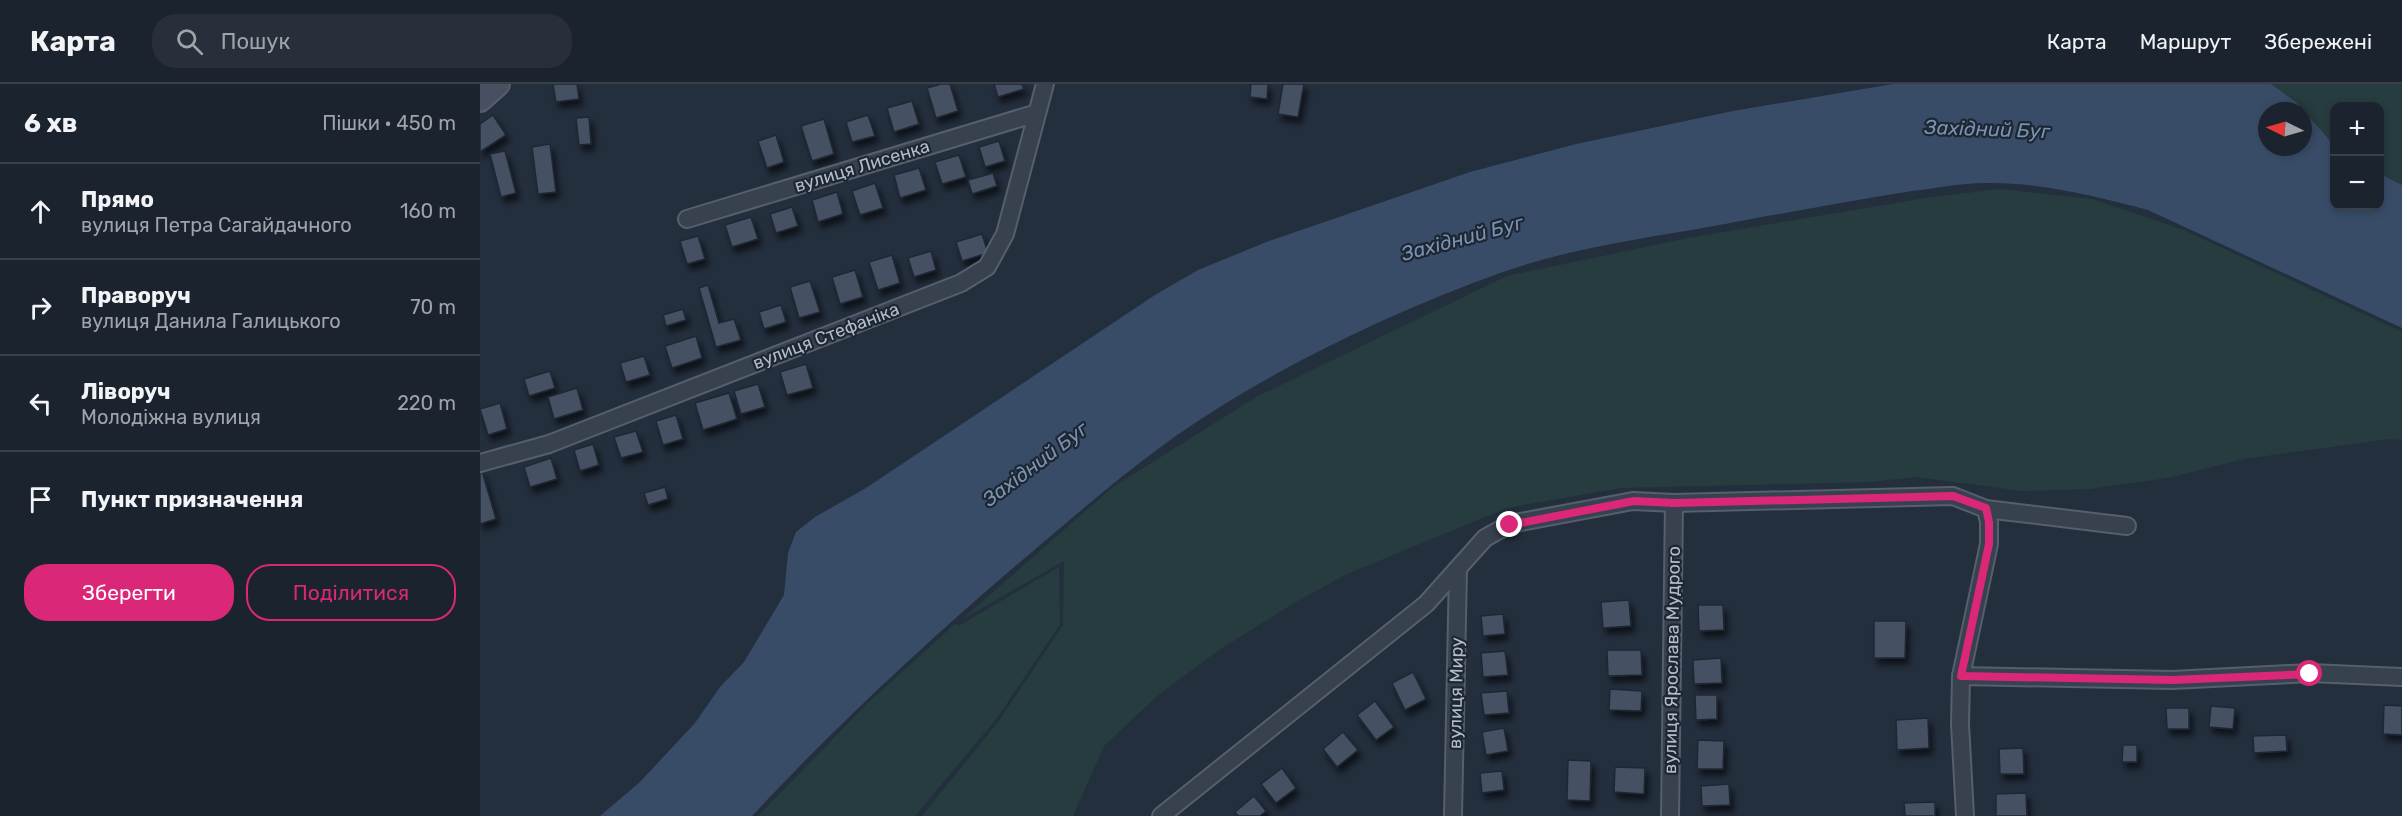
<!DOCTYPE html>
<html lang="uk">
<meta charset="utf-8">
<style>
body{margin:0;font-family:Rubik,sans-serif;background:#282f3a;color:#f1f3f6}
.controls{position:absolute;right:18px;top:18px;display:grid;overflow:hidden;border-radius:12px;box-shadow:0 3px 9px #0003}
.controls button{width:54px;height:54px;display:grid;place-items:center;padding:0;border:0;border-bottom:2px solid #39404a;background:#1b232e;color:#f1f3f6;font:30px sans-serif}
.compass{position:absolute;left:1778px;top:18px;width:54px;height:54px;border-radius:50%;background:#1b232e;box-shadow:0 3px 9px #0003;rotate:275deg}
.stop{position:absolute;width:18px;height:18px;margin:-14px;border:4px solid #db2777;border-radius:50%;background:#fff}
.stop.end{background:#db2777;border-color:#fff;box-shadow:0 2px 6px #0008}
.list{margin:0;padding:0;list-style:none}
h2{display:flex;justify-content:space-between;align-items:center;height:78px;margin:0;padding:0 24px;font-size:26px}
h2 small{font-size:20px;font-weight:400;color:#a0a4aa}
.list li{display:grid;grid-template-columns:39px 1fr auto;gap:18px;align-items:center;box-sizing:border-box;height:96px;padding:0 24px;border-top:2px solid #39404a}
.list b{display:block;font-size:22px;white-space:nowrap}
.list p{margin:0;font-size:20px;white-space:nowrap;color:#a0a4aa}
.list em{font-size:20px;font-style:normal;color:#a0a4aa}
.actions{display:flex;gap:12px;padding:18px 24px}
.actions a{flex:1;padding:14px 0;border:2px solid #db2777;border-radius:24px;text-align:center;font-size:21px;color:#db2777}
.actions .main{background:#db2777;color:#fff}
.icon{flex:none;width:33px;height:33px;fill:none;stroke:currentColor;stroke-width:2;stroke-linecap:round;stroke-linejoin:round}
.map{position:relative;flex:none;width:1922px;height:732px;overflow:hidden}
header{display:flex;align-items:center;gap:36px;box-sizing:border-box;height:84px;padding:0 30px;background:#1b232e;border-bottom:2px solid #39404a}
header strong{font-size:28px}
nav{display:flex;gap:33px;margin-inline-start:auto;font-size:21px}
.search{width:420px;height:54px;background:#282f3a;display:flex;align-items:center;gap:15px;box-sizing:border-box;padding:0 21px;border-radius:24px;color:#a0a4aa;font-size:22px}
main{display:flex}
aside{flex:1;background:#1b232e}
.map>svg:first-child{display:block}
.green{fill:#263c3f}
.water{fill:#394c67;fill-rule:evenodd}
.building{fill:#455162;stroke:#1f2835;stroke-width:1.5;filter:url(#shadow)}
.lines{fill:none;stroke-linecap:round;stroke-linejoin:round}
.street-casing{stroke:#565f6c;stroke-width:20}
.secondary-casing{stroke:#565f6c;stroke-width:26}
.street{stroke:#38414e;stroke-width:16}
.secondary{stroke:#465061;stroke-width:22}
.route{stroke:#db2777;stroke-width:8}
.labels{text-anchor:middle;stroke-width:4.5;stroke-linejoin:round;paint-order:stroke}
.street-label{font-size:18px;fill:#b4bcc9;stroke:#1d2633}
.water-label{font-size:20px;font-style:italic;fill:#7c92b1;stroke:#1d2633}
</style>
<header>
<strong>Карта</strong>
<div class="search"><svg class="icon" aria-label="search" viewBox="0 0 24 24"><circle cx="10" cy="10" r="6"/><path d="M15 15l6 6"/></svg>Пошук</div>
<nav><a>Карта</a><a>Маршрут</a><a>Збережені</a></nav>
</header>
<main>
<aside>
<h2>6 хв<small>Пішки · 450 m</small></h2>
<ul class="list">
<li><svg class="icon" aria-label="ahead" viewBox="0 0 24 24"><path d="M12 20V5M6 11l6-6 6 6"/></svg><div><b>Прямо</b><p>вулиця Петра Сагайдачного</p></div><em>160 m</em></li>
<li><svg class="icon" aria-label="right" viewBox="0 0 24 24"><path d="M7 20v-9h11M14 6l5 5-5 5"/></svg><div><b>Праворуч</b><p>вулиця Данила Галицького</p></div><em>70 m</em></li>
<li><svg class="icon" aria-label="left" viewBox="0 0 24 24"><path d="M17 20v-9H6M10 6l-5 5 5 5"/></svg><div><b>Ліворуч</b><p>Молодіжна вулиця</p></div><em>220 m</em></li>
<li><svg class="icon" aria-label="arrive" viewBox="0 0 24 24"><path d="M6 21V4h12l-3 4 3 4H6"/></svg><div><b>Пункт призначення</b></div></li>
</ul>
<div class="actions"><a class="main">Зберегти</a><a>Поділитися</a></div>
</aside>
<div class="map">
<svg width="1922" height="732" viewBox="0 0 1922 732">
<defs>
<filter id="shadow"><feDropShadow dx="3.5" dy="6" stdDeviation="3" flood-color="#0009"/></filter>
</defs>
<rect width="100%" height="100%" fill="#242f3e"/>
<g class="green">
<path d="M1791,0H1922V101L1900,90V22H1854V61L1816,18Z"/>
<path d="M1519,105L1612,115L1704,146L1922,248V356L1909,355L1764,375L1688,394L1610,405L1542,407L1436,393L1390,398L1141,404L1027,424L867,490L816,518L739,566L677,612L624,662L593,732H442L518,638L583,541L584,477L481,536L633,403L776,313L1027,192L1208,154L1445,114Z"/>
<path d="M579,483L580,540L517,634L435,732H278L388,619L475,540L480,541Z"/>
</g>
<path class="water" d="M1413,0H1791L1816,18L1854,61V122H1900V90L1922,101V244L1668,126C1618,113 1564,99 1511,99C1485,98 1458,104 1432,107C1376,116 1321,126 1266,136C1185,152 1102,160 1023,188C908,229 781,290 682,362C630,400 582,443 533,484C442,562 354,644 272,732H120L160,698L215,639L240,603L264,578L304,511L308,469L316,448L335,433L386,404L675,211L718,186L789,157L990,88L1096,60L1253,27ZM1787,27H1823V63H1787Z"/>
<g class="building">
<path d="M73,0H97L99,15L76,18Z"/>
<path d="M461,0H470L478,27L456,34L447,4Z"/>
<path d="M514,0H542L544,5L518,13Z"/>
<path d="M771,0H788L787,15L770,13Z"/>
<path d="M803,0H824L818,33L798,30Z"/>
<path d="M432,17L439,40L414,48L407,24Z"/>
<path d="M13,31L26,51L0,68V40Z"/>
<path d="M388,31L395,52L372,58L366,38Z"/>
<path d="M109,33L111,60L99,61L96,34Z"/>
<path d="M344,35L354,70L332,77L321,42Z"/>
<path d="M296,51L304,78L287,84L278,57Z"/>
<path d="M519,57L525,77L505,83L499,63Z"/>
<path d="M70,60L76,108L58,110L52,63Z"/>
<path d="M25,67L36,109L21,113L10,70Z"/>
<path d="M479,71L486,93L462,100L455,78Z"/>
<path d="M439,84L446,106L420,114L414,91Z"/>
<path d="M513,89L517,102L492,110L488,96Z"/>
<path d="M395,99L403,124L380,131L372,107Z"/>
<path d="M357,108L363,130L338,138L332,116Z"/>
<path d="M312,123L318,142L296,149L290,130Z"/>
<path d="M271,133L278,155L252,163L245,141Z"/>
<path d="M502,150L508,169L482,177L476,158Z"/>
<path d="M218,152L225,175L207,180L200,157Z"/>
<path d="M451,167L456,186L434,193L428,174Z"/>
<path d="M412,171L420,199L398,206L389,178Z"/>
<path d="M375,186L383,213L360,220L352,193Z"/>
<path d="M330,197L340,228L319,234L310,203Z"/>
<path d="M228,201L239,239L254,235L261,256L236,263L219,204Z"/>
<path d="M301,221L306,238L284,245L279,228Z"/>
<path d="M203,225L206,236L186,242L183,231Z"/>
<path d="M216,252L222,274L192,284L185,262Z"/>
<path d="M164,272L170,291L146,298L140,279Z"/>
<path d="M326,280L333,304L307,311L300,288Z"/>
<path d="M70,287L75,304L49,312L44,295Z"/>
<path d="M278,300L285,323L261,330L254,307Z"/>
<path d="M97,304L103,326L74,335L68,313Z"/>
<path d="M249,309L257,335L223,346L215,319Z"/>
<path d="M20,319L27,345L8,351L0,325Z"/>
<path d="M196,331L203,355L183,361L176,337Z"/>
<path d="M156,347L163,368L141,374L134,353Z"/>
<path d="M113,360L119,381L100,387L94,366Z"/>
<path d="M71,374L77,395L50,403L44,383Z"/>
<path d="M2,387L16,435L0,440V388Z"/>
<path d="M185,403L188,415L168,421L164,409Z"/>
<path d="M1149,516L1151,542L1123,544L1121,518Z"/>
<path d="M1218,521H1243L1244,546L1219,547Z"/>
<path d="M1023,530L1025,550L1003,552L1001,532Z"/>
<path d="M1394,537H1426L1425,574H1394Z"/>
<path d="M1127,566H1161L1162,591L1128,592Z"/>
<path d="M1025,567L1028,591L1003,593L1001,569Z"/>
<path d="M1241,574L1242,599L1214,600L1213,576Z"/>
<path d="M933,588L946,615L925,626L912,599Z"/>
<path d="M1130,605L1162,607L1161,627L1129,626Z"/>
<path d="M1027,607L1029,629L1004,631L1001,609Z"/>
<path d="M1215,611H1237V635L1216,636Z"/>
<path d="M895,617L914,643L896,656L877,631Z"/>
<path d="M1904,621L1922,622V651L1903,650Z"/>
<path d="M1731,622L1755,624L1753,645L1729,643Z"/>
<path d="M1686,624H1709V645H1687Z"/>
<path d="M1448,634L1449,664L1417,666L1416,636Z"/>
<path d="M1024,644L1028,667L1006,671L1002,648Z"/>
<path d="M863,648L878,666L857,683L843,665Z"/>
<path d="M1806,651L1807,667L1774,669L1773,652Z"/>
<path d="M1218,656L1244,657L1243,685H1217Z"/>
<path d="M1643,661H1657V678H1642Z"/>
<path d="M1543,664L1544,690H1520L1519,665Z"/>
<path d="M1088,676L1111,677L1110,717L1087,716Z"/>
<path d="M1135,683L1165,684L1164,710L1134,708Z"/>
<path d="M802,684L816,704L796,719L781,700Z"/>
<path d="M1022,687L1024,706L1002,709L1000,689Z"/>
<path d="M1249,700L1250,721L1222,722L1221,702Z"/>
<path d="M1546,709L1547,732H1516V710Z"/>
<path d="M774,712L786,727L780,732H758L755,728Z"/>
<path d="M1455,718V732H1425L1424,719Z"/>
</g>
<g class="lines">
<g class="street-casing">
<g id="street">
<path d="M207,135L557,29"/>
<path d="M0,379L69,360L481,199L507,183L525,150L565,0"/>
<path d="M1481,592L1692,596L1830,589L1922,593"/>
<path d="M681,732L946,520L1005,454L1030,440L1153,417L1194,419L1473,412L1506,425L1647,442"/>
<path d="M973,732L978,485"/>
<path d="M1190,732L1194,419"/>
<path d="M1485,732L1480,640L1481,592L1509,460V438L1506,425"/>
</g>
</g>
<g class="secondary-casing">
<path id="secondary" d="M0,16L18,0"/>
</g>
<use href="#street" class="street"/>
<use href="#secondary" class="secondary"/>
</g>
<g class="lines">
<path class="route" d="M1030,441L1154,417L1194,419L1473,412L1506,424L1509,438V460L1481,592L1692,596L1830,590"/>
</g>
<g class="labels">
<g class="street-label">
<text transform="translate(382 82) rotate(-17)" y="6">вулиця Лисенка</text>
<text transform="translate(346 252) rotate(-21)" y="6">вулиця Стефаніка</text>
<text transform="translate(1192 576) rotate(-89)" y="6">вулиця Ярослава Мудрого</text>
<text transform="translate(976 609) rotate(-89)" y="6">вулиця Миру</text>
</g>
<g class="water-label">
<text transform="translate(1507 45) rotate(2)" y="7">Західний Буг</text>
<text transform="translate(982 154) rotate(-15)" y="7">Західний Буг</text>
<text transform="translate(555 380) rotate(-37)" y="7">Західний Буг</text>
</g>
</g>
</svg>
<div class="controls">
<button>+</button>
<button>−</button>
</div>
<svg class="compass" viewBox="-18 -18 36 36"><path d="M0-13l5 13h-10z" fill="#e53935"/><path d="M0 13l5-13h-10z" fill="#a0a4aa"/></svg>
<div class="stop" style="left:1830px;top:590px"></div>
<div class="stop end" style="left:1030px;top:441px"></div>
</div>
</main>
